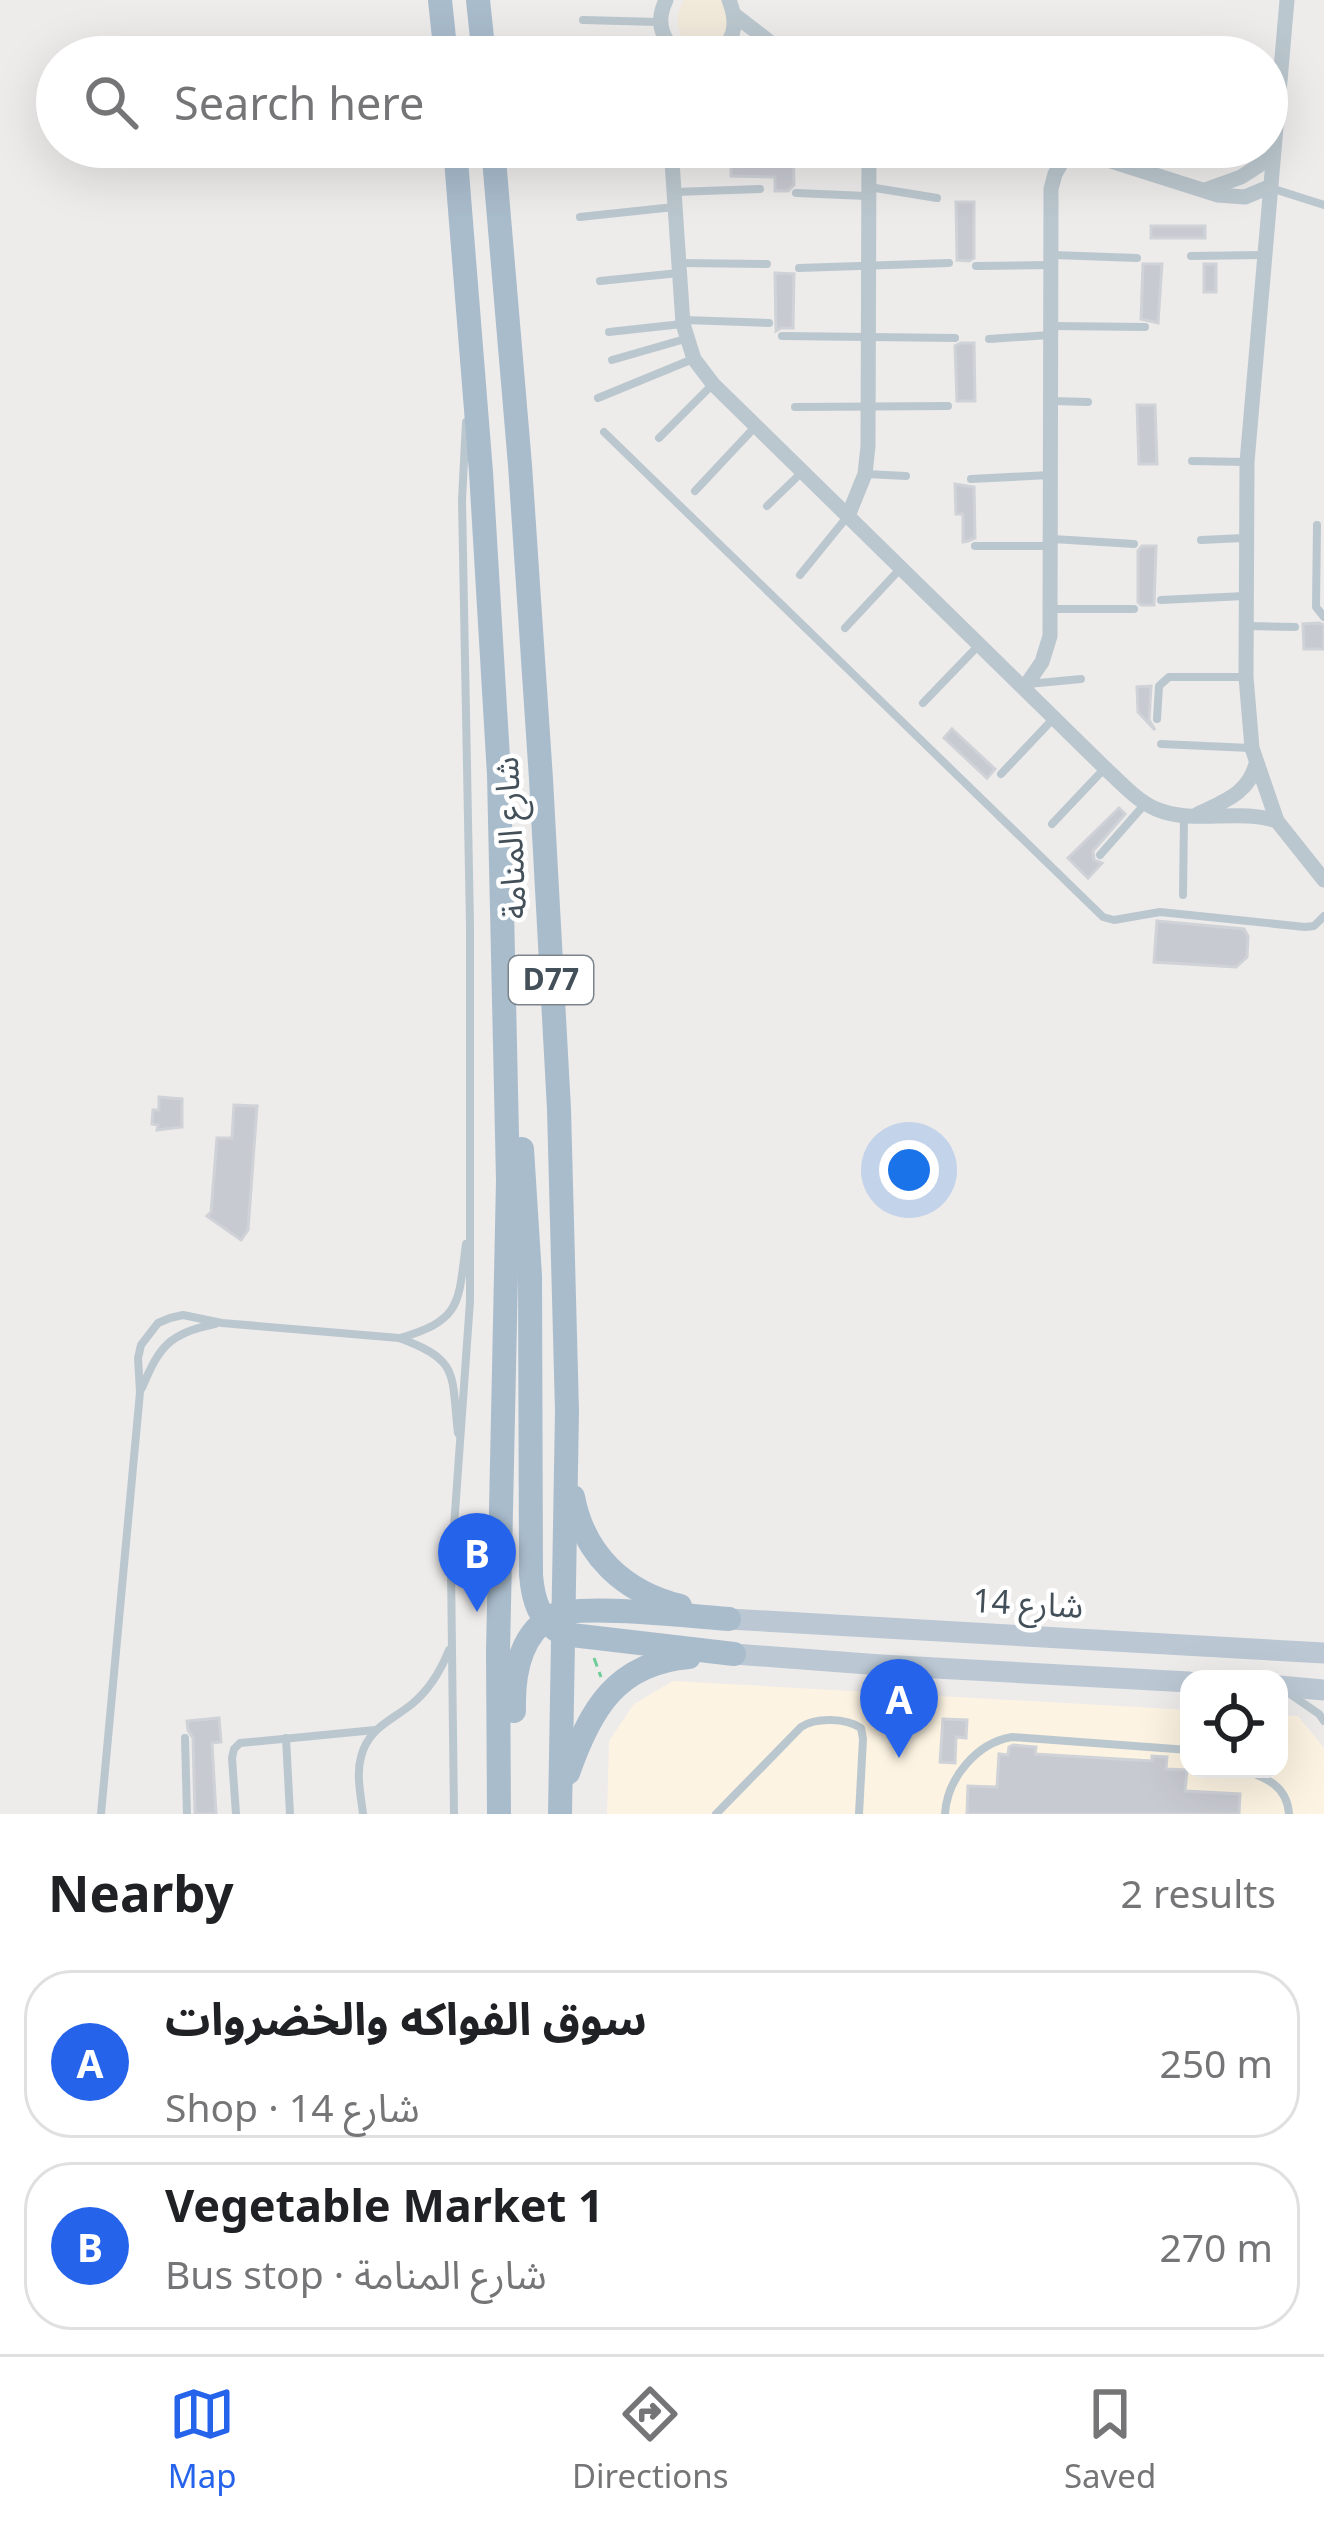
<!DOCTYPE html>
<meta charset="utf-8">
<style>
body{margin:0;font-family:"Noto Sans","Noto Sans Arabic",sans-serif;background:#f2f2f2;color:#202124}
.controls{position:absolute;right:36px;bottom:36px;display:grid;overflow:hidden;border-radius:24px;box-shadow:0 12px 48px #0002}
.controls button{width:108px;height:108px;display:grid;place-items:center;padding:0;border:0;border-bottom:3px solid #e0e0e0;background:#fff;color:#202124;font:60px sans-serif}
.you{position:absolute;left:909px;top:1170px;width:42px;height:42px;margin:-30px;border:9px solid #fff;border-radius:50%;background:#1a73e8;box-shadow:0 0 0 18px #1a73e833}
.badge{display:grid;place-items:center;width:78px;height:78px;border-radius:50%;background:#2563eb;color:#fff;font-size:39px;font-weight:700}
.pin{position:absolute;translate:-50% -99px;filter:drop-shadow(0 3px 6px #0008)}
.pin::after{content:'';position:absolute;top:63px;width:42px;height:36px;background:inherit;clip-path:polygon(0 0,100% 0,50% 100%)}
.list{margin:0;padding:0;list-style:none}
h2{display:flex;justify-content:space-between;align-items:center;height:156px;margin:0;padding:0 48px;font-size:51px}
h2 small{font-size:39px;font-weight:400;color:#757577}
.list li{display:grid;grid-template-columns:78px 1fr auto;gap:36px;align-items:center;box-sizing:border-box;height:168px;margin:0 24px 24px;padding:0 24px;border:3px solid #e0e0e0;border-radius:48px}
.list b{display:block;font-size:45px;white-space:nowrap}
.list p{margin:0;font-size:39px;white-space:nowrap;color:#757577}
.list em{font-size:39px;font-style:normal;color:#757577}
.icon{flex:none;width:66px;height:66px;fill:none;stroke:currentColor;stroke-width:2;stroke-linecap:round;stroke-linejoin:round}
.map{position:relative;flex:none;width:1324px;height:1814px;overflow:hidden}
.search{position:absolute;background:#fff;box-shadow:0 12px 48px #0002;left:36px;right:36px;top:36px;height:132px;display:flex;align-items:center;gap:30px;box-sizing:border-box;padding:0 42px;border-radius:66px;color:#757577;font-size:45px}
.sheet{height:540px;background:#fff}
nav{display:flex;justify-content:space-around;align-items:center;box-sizing:border-box;height:168px;border-top:3px solid #e0e0e0;background:#fff;font-size:33px;color:#757577}
nav a{display:grid;justify-items:center;gap:6px}
nav .on{color:#2563eb}
.map>svg:first-child{display:block}
.commercial{fill:#fcf3e2}
.sand{fill:#f1e9da}
.building{fill:#c8cad1;stroke:#cfd2d7;stroke-width:3}
.lines{fill:none;stroke-linecap:round;stroke-linejoin:round}
.path{stroke:#6ecd99;stroke-width:3;stroke-dasharray:9 6;stroke-linecap:butt}
.service{stroke:#bbc7ce;stroke-width:8}
.minor{stroke:#bbc7ce;stroke-width:15}
.secondary{stroke:#bbc8d3;stroke-width:21}
.primary{stroke:#a9bccc;stroke-width:24}
.labels{text-anchor:middle;stroke-width:9;stroke-linejoin:round;paint-order:stroke}
.shield{fill:#fff;stroke:#7b848b;stroke-width:3}
.shield-label{font-size:30px;font-weight:bold;fill:#435059}
.street-label{font-size:33px;fill:#435059;stroke:#fff}
</style>
<div class="map">
<svg width="1324" height="1814" viewBox="0 0 1324 1814">
<rect width="100%" height="100%" fill="#eeebeb"/>
<path class="commercial" d="M673,1681L1189,1710V1769H1279V1715L1298,1716L1324,1748V1814H607L609,1741L634,1704Z"/>
<path class="sand" d="M684,0H728L736,18L714,50C683,52 668,26 684,0Z"/>
<g class="building">
<path d="M774,147H793L794,185L788,191H775V177L731,176V163L774,164Z"/>
<path d="M956,202H974V258L969,261L957,260Z"/>
<rect x="1151" y="226" width="54" height="12"/>
<path d="M1143,264H1162L1158,323L1141,319Z"/>
<rect x="1204" y="264" width="12" height="28"/>
<path d="M775,273L794,274L793,328H781L776,331Z"/>
<path d="M961,343H974L975,401H957L955,346Z"/>
<path d="M1137,405H1155L1157,464H1139Z"/>
<path d="M955,484L974,487L975,538L968,541L963,542V514H956Z"/>
<path d="M1142,546H1156L1154,605H1141L1138,602V551Z"/>
<path d="M1319,623L1324,625V649H1304L1303,624Z"/>
<path d="M1151,686L1149,720L1155,730L1138,712L1137,687Z"/>
<path d="M952,729L995,769L987,778L944,738Z"/>
<path d="M1119,808L1125,814L1093,851L1094,860L1102,863L1088,878L1068,858Z"/>
<path d="M1157,921L1244,929L1248,936L1247,957L1236,967L1154,962Z"/>
<path d="M159,1097L182,1099V1127L157,1130L158,1125L152,1124L153,1110H159Z"/>
<path d="M234,1105L257,1106L248,1230L241,1240L207,1216L211,1212L217,1138H232Z"/>
<path d="M219,1718L221,1742L212,1743L216,1814H195L193,1738L188,1730L187,1721Z"/>
<path d="M943,1719L967,1720L966,1738L956,1737L955,1763L940,1762Z"/>
<path d="M1013,1745L1036,1747L1035,1754L1152,1761V1756L1167,1757L1166,1769L1187,1770L1185,1791L1240,1794L1239,1814H967L968,1786L997,1787L999,1754L1008,1755L1009,1747Z"/>
</g>
<g class="lines">
<path class="path" d="M594,1658L601,1677"/>
<g class="service">
<path d="M583,20L658,22"/>
<path d="M579,148L599,147"/>
<path d="M869,187L937,198"/>
<path d="M1271,188L1324,205"/>
<path d="M676,192L760,189"/>
<path d="M796,193L867,196"/>
<path d="M580,217L674,207"/>
<path d="M1053,255L1137,258"/>
<path d="M1191,256L1263,255"/>
<path d="M681,263L767,264"/>
<path d="M976,266L1050,265"/>
<path d="M799,268L949,263"/>
<path d="M600,281L679,273"/>
<path d="M685,320L769,323"/>
<path d="M1053,326L1145,327"/>
<path d="M609,332L682,324"/>
<path d="M782,336L955,338"/>
<path d="M989,339L1050,335"/>
<path d="M612,360L685,339"/>
<path d="M598,398L693,359"/>
<path d="M1053,401L1088,402"/>
<path d="M795,407L948,406"/>
<path d="M604,432L1103,917L1114,920L1160,912L1305,927L1314,926L1324,916"/>
<path d="M659,438L712,385"/>
<path d="M1192,461L1246,462"/>
<path d="M866,474L906,476"/>
<path d="M971,479L1050,475"/>
<path d="M695,491L755,427"/>
<path d="M767,506L801,473"/>
<path d="M1317,525L1316,607L1324,617"/>
<path d="M1053,539L1134,544"/>
<path d="M1201,540L1244,538"/>
<path d="M975,546H1049"/>
<path d="M800,575L847,517"/>
<path d="M1161,600L1245,596"/>
<path d="M1052,609H1134"/>
<path d="M1247,626L1295,627"/>
<path d="M845,628L900,569"/>
<path d="M1028,684L1081,679"/>
<path d="M923,703L978,646"/>
<path d="M1157,719L1159,686L1169,677H1245"/>
<path d="M1161,744L1250,748"/>
<path d="M1001,774L1053,719"/>
<path d="M1052,824L1104,769"/>
<path d="M1100,855L1144,805"/>
<path d="M1183,895L1184,817"/>
<path d="M400,1338C463,1320 458,1302 466,1244"/>
<path d="M142,1388C159,1347 169,1333 215,1324"/>
<path d="M1290,1694L1319,1714L1324,1721"/>
<path d="M185,1738L187,1814"/>
<path d="M286,1738L290,1814"/>
<path d="M1242,1769C1266,1778 1287,1785 1289,1814"/>
<path d="M101,1814L140,1392L138,1358L141,1345L158,1323L170,1318L183,1315L222,1323L399,1338C461,1360 451,1375 458,1433"/>
<path d="M236,1814L232,1758L234,1749L240,1743L375,1730"/>
<path d="M363,1814C361,1796 356,1775 361,1757C368,1728 391,1721 412,1704C429,1690 441,1670 449,1650"/>
<path d="M454,1814L451,1569L470,1301V925L462,500L466,422"/>
<path d="M716,1814L801,1727C816,1717 846,1718 861,1728L863,1739L859,1814"/>
<path d="M945,1814C947,1779 976,1743 1012,1737L1189,1750"/>
</g>
<g class="minor">
<path d="M666,0C654,25 663,44 686,57"/>
<path d="M1287,0L1247,462L1246,677L1252,748L1277,821L1324,880"/>
<path d="M736,16L775,46"/>
<path d="M723,50L763,47L803,57"/>
<path d="M709,57C735,45 739,25 729,0"/>
<path d="M671,147L683,324L694,359L713,384L1105,768C1120,782 1137,801 1156,809C1194,825 1238,808 1277,821"/>
<path d="M1067,147L1218,195L1245,197L1269,187"/>
<path d="M1205,190L1241,177L1272,157"/>
<path d="M848,516L865,474L868,446L869,147"/>
<path d="M1024,688L1042,662L1050,636L1051,189L1055,174L1070,148"/>
<path d="M1198,814C1224,801 1248,794 1256,764"/>
</g>
<g class="secondary">
<path d="M729,1619L1324,1653"/>
<path d="M734,1654L881,1665L1189,1682"/>
<path d="M1279,1686L1324,1690"/>
</g>
<g class="primary">
<path d="M440,0L446,57"/>
<path d="M478,0L484,57"/>
<path d="M455,147L481,472L499,775L508,1180L498,1652L499,1814"/>
<path d="M493,147L520,465L541,779L559,1109L567,1411L560,1814"/>
<path d="M522,1149L530,1276L531,1575C533,1600 539,1621 563,1634L734,1654"/>
<path d="M573,1497C584,1555 624,1592 680,1606"/>
<path d="M514,1711C513,1677 519,1637 550,1617C573,1602 696,1617 729,1619"/>
<path d="M568,1773C590,1710 616,1663 689,1657"/>
</g>
</g>
<g class="labels">
<rect class="shield" x="509" y="956" width="84" height="48" rx="9"/>
<g class="shield-label">
<text x="551" y="990">D77</text>
</g>
<g class="street-label">
<text transform="translate(510 838) rotate(-93)" y="12">شارع المنامة</text>
<text transform="translate(1028 1603) rotate(3)" y="12">شارع 14</text>
</g>
</g>
</svg>
<div class="controls">
<button><svg class="icon" aria-label="locate" viewBox="0 0 24 24"><circle cx="12" cy="12" r="6"/><path d="M12 2v4M12 18v4M2 12h4M18 12h4"/></svg></button>
</div>
<div class="you"></div>
<div class="pin badge" style="left:899px;top:1758px">A</div>
<div class="pin badge" style="left:477px;top:1612px">B</div>
<div class="search"><svg class="icon" aria-label="search" viewBox="0 0 24 24"><circle cx="10" cy="10" r="6"/><path d="M15 15l6 6"/></svg>Search here</div>
</div>
<section class="sheet">
<h2>Nearby<small>2 results</small></h2>
<ul class="list">
<li><span class="badge">A</span><div><b>سوق الفواكه والخضروات</b><p>Shop · شارع 14</p></div><em>250 m</em></li>
<li><span class="badge">B</span><div><b>Vegetable Market 1</b><p>Bus stop · شارع المنامة</p></div><em>270 m</em></li>
</ul>
</section>
<nav>
<a class="on"><svg class="icon" aria-label="map" viewBox="0 0 24 24"><path d="M3 6l6-2 6 2 6-2v14l-6 2-6-2-6 2zM9 4v14M15 6v14"/></svg>Map</a>
<a><svg class="icon" aria-label="directions" viewBox="0 0 24 24"><path d="M12 3l9 9-9 9-9-9zM9 14v-3h6M13 9l2 2-2 2"/></svg>Directions</a>
<a><svg class="icon" aria-label="saved" viewBox="0 0 24 24"><path d="M7 4h10v16l-5-4-5 4z"/></svg>Saved</a>
</nav>
